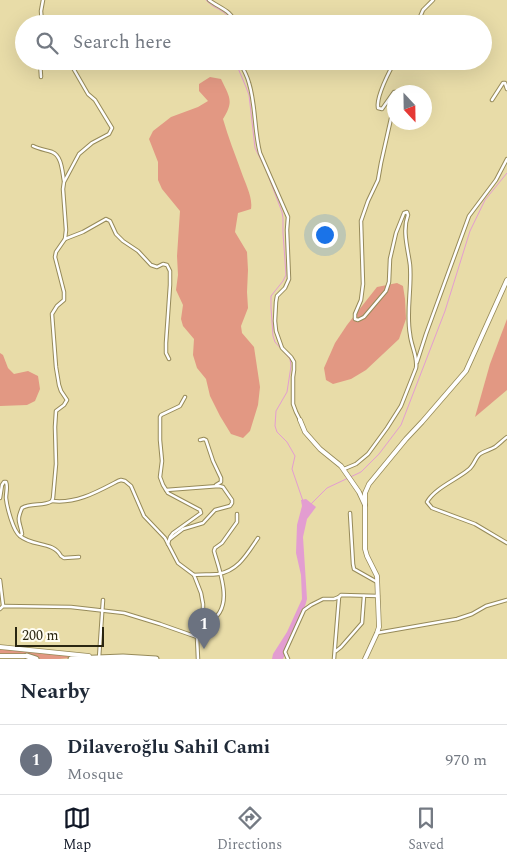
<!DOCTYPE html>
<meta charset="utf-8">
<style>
body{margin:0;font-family:Spectral,serif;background:#f6f6f7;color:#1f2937}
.compass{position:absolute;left:387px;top:85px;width:45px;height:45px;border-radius:50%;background:#fff;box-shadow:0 5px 20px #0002;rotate:158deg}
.scale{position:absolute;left:15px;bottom:12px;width:89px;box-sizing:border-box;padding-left:5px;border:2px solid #2a2611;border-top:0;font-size:14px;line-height:18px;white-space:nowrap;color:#2a2611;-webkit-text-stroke:4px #fffdf2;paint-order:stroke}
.you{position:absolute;left:324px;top:234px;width:18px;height:18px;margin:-12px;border:4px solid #fff;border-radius:50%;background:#1a73e8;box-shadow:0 0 0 8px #1a73e833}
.badge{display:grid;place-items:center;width:32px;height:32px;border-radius:50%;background:#111827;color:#fff;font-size:16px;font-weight:700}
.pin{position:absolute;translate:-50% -41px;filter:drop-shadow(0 1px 2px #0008)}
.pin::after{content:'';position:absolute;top:26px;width:18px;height:15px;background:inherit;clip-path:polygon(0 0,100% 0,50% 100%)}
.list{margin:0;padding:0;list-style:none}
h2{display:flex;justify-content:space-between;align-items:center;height:65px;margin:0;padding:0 20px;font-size:21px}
h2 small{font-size:16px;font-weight:400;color:#747a83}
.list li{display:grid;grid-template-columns:32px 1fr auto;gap:15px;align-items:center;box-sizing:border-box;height:70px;padding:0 20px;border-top:1px solid #e0e1e3}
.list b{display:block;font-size:19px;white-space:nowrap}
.list p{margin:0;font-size:16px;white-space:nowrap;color:#747a83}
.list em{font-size:16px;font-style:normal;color:#747a83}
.icon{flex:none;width:28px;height:28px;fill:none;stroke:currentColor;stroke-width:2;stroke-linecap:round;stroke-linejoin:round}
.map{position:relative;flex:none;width:507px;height:659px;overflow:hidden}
.search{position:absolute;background:#fff;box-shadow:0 5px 20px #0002;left:15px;right:15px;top:15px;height:55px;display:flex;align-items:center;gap:12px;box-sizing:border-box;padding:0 18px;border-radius:28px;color:#747a83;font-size:19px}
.sheet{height:135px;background:#fff}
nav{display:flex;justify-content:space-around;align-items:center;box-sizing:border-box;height:70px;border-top:1px solid #e0e1e3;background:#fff;font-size:14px;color:#747a83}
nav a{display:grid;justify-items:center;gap:2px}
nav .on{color:#111827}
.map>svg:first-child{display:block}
.green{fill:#e29883}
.water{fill:#e39dd1}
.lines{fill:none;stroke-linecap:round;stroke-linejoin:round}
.stream{stroke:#e39dd1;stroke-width:1}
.street-casing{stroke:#968a59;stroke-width:4.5}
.secondary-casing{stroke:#968a59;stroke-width:5.5}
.highway-casing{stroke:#968a59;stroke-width:7}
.street{stroke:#fff;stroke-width:2.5}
.secondary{stroke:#fff;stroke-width:4}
.highway{stroke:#fff;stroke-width:5}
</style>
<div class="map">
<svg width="507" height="659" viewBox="0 0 507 659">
<rect width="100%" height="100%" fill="#e8dca8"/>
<g class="green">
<path d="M210,77L221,79C230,98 234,101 223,119C228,137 235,154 241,171C245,183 253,197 251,209L238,213L235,232L247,252L248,270L247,292L248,308L241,326L242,333L254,347L260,387L258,405L250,431L243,438L231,434L220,416L210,396L206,379L197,368L193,355L194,339L183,326L181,319L183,305L176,290L178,275L177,256L180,211L162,189L158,180V162L149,139L153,131L171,117L198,107L208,101L199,91V84Z"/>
<path d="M397,283L403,286L405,299L406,319L399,339L366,370L351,379L333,384L326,380L324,368L335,343L347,325L377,287Z"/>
<path d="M507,319V390L475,417L490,364Z"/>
<path d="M0,353L3,355L8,368L14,374L28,371L38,376L40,389L35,401L27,405L0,406Z"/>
<path d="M0,649L80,657L59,659H40L25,654H0Z"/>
</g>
<path class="water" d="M306,499L316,507L307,519L303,537L307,599L304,610L283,659H272L273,654L287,632L302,599L301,575L296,553L297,525L302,506L301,500Z"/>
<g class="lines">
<g class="stream">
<path d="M206,0C215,11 227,8 231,24"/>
<path d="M235,61L246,87L249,95L255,148L266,170L282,212L283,218V233L286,275L283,281L271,296V308L273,336L275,342L290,359L291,366L287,392L276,411L275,426L277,432L287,442L295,456L292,469L303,501"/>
<path d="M311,504L327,488L361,472L379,454L401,425L445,311L470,231L485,200L507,173"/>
</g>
<g class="street-casing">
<g id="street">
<path d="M209,0C219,8 232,10 235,24"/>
<path d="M42,24L41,11L43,0"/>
<path d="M417,24L423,10L433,0"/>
<path d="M40,61L41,77"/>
<path d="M239,61C243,68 247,75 249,83C256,106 254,130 260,153L288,217L287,230L289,279L285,288L277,296L276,302L275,321L276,331L282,348L291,357L294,362V370L293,377V404L296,412L300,420"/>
<path d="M395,61C389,72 376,96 378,108L382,109L394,92H397"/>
<path d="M492,100L503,83H505L507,89"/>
<path d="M33,146C39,149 46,150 52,152C62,156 62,171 64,181"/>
<path d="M65,239L83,232L106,219L110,221L116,234L123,241L138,251L151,265L157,267L163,264L167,265L170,271V285L166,343V353L169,359"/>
<path d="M417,362L426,334L469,216L496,180L507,159"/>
<path d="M507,437C503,440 499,444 495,447C490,450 484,451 480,454C475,458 474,466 468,470C456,480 435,488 427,502L432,508L475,524L507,543"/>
<path d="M200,440L204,439L206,440L213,461L221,478V482L216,485"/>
<path d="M344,469L356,464L368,454L387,428L401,406L416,368C418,357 411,346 410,334C406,312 412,288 410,265C408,249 402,231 408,215L407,212L404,213L396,233L390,259L389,282L386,291L364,317L358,320L355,319V314L361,300L363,284L361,221L368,201L378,180L381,163L394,105"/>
<path d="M166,490L219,486L223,487L232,500V503L230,506L215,510L203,523L183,529L170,539"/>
<path d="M0,498L2,485L4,482H6C8,487 6,492 6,498C7,507 13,531 20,536L22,534C20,521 16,522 22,508C32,502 43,507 52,501L53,498L56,464L55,427L56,411L64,405L67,400L61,391L59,385L56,367L52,314L57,306L64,300V292L55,257L56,252L65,239L66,230L63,189L64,182L79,154L92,143L109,134L112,128L95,100L88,94L69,61"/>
<path d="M52,501C76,504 97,492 118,481L121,480L125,481L131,486L144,516L165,538L178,563L194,575"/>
<path d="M350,513L353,564L354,569L377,582"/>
<path d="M20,536C33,547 53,541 61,556L64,558L79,557"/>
<path d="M168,544L170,537L173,533L201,513L200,510L168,493L163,485L160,477L162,461L160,440V417L161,415L180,406L185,397"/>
<path d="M0,580L3,605"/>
<path d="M0,609L3,606L71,607L124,613L160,624L197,637"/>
<path d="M200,621L207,623C236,610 220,573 214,551L215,548L222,543L237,522V514"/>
<path d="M377,633L457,619L472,614L486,606L507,600"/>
<path d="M336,651L341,647L362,623L364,596"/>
<path d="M99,658L103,600"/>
<path d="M198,659L197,637L203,610V604L201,593L194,575C202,574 210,575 218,574C238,571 247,554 258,538"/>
<path d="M288,659L285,652L304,610L311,605L323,599H334L339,597"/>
<path d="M334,659L339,597L341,595L378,596"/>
</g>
</g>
<g class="secondary-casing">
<g id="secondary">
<path d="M300,420L305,432L320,449L341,466L359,492L365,505V549L367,556L377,576L379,627L377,633L365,659"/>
<path d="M365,505V493L369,484L406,439L422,422L466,371L507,280"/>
<path d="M0,647L89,656"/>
<path d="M0,656H27"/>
</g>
</g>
<g class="highway-casing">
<g id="highway">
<path d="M27,656L36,659"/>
<path d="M71,659L123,657L156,659"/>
</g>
</g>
<use href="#street" class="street"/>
<use href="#secondary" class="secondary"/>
<use href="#highway" class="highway"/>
</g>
</svg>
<svg class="compass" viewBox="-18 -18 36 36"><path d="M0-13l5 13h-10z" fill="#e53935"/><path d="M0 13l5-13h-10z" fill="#747a83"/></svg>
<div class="scale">200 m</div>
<div class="you"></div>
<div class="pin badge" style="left:204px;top:649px;background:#6b7280">1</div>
<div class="search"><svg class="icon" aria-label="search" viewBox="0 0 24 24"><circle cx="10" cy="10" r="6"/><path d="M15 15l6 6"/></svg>Search here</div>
</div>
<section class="sheet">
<h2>Nearby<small></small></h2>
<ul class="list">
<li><span class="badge" style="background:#6b7280">1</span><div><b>Dilaveroğlu Sahil Cami</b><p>Mosque</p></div><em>970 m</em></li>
</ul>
</section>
<nav>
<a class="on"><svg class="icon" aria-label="map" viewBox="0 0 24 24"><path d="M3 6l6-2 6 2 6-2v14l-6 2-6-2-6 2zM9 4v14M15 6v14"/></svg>Map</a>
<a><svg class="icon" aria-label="directions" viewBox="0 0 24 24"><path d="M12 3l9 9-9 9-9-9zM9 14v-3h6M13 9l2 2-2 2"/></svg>Directions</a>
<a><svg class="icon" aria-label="saved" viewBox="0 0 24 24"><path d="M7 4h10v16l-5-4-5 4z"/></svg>Saved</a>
</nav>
